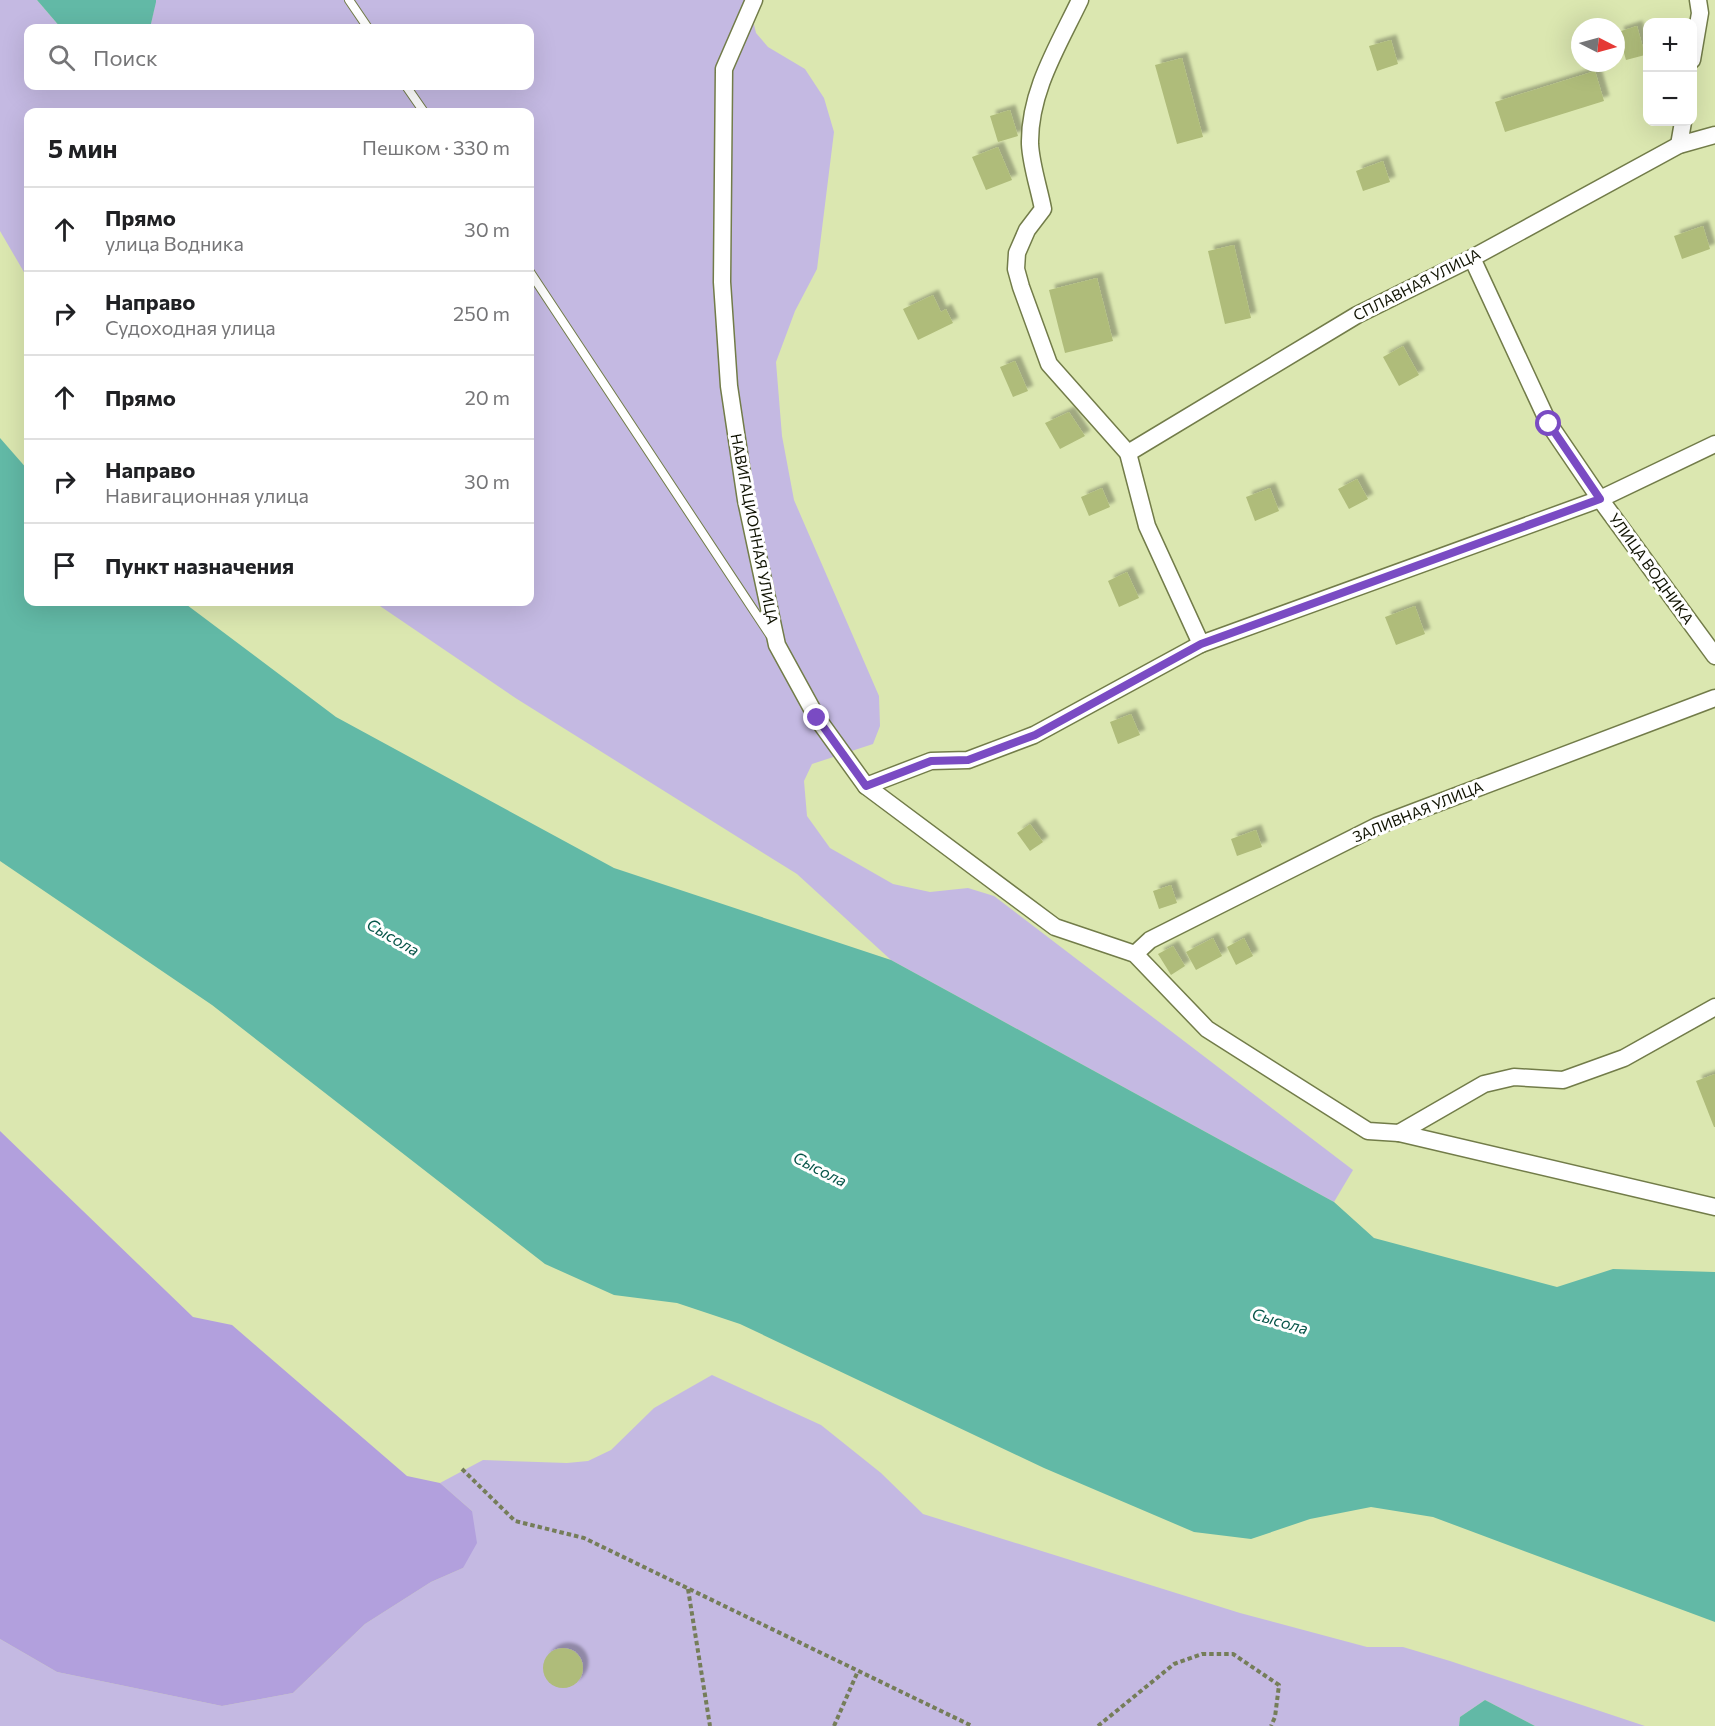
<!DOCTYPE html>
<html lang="ru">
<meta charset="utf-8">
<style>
body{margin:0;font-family:Commissioner,sans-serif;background:#f2f2f2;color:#202124}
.controls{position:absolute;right:18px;top:18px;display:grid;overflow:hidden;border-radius:12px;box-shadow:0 6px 24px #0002}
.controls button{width:54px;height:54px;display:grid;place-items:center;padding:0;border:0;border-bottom:2px solid #e0e0e0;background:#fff;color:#202124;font:30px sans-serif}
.compass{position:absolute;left:1571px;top:18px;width:54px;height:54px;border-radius:50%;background:#fff;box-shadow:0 6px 24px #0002;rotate:96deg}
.stop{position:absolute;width:18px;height:18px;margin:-14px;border:4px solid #7a4bc3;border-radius:50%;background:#fff}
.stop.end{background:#7a4bc3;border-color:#fff;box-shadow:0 2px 6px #0008}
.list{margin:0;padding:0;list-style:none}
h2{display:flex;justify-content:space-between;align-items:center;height:78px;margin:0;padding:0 24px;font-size:26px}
h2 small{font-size:20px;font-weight:400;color:#757577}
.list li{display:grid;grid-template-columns:39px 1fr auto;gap:18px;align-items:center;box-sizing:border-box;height:84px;padding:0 24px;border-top:2px solid #e0e0e0}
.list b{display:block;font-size:22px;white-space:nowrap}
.list p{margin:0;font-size:20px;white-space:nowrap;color:#757577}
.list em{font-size:20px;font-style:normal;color:#757577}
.icon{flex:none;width:33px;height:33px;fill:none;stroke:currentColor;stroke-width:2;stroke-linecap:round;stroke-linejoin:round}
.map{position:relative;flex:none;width:1715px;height:1726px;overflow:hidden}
.search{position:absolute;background:#fff;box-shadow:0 6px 24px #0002;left:24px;top:24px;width:510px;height:66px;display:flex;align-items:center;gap:15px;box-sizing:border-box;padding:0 21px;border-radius:12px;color:#757577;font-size:22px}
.panel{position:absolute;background:#fff;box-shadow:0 6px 24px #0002;left:24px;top:108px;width:510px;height:498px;border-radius:12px}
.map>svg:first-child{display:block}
.green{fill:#c4b9e2}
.forest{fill:#b2a0dd}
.water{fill:#62b9a6}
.building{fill:#afbc7a;filter:url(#shadow)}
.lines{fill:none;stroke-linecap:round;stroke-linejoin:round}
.lane-casing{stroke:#727c49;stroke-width:10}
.street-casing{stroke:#727c49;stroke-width:19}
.path{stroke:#757d59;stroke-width:4;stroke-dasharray:4.5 3;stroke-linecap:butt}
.lane{stroke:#fff;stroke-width:8}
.street{stroke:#fff;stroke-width:16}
.route{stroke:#7a4bc3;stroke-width:8}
.labels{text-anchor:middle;stroke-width:6;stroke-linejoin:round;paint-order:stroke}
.street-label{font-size:15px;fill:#101302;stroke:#fff}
.water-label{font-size:16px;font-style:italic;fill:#075549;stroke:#fff}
</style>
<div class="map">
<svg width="1715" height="1726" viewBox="0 0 1715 1726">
<defs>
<filter id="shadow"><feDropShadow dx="5.5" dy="-5.5" stdDeviation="1.5" flood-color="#0004"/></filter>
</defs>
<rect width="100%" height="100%" fill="#dbe7b0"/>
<g class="green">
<path d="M0,0H37L61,28H28V86H530V28H150L156,0H748L756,33L768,47L805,69L824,98L834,132L817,269L795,311L776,362L782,436L794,500L879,696L880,726L873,744L812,764L804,781L807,816L830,848L893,884L930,892L968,888L994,896L1353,1170L1334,1202L891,960L797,874L517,699L374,602H530V112H28V279L0,231Z"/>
<path d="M712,1375L821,1425L881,1473L923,1514L1240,1613L1367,1647H1403L1450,1661L1645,1726H1535L1485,1700L1460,1717L1459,1726H0V1639L57,1672L222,1706L293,1693L365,1624L431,1582L463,1568L472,1511L440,1483L483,1460L567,1463L588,1461L611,1450L654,1408Z"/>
</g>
<path class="forest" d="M0,1131L193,1317L232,1325L407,1476L440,1483L472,1511L477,1543L463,1568L431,1582L365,1624L293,1693L222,1706L57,1672L0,1639Z"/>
<g class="water">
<path d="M37,0H156V2L150,28H61Z"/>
<path d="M0,438L28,470V602H183L336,717L614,868L891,960L1334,1202L1374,1238L1557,1287L1613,1269L1715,1272V1622L1433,1517L1371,1507L1310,1519L1251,1539L1194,1532L1044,1468L740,1324L677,1303L614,1295L545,1264L212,1005L0,861Z"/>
<path d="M1485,1700L1535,1726H1459L1460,1717Z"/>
</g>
<g class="building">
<path d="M1637,26L1645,55L1626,60L1618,32Z"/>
<path d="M1391,40L1398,64L1377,71L1369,46Z"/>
<path d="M1182,58L1203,137L1177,144L1155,65Z"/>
<path d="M1595,71L1604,101L1505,132L1495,102Z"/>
<path d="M1010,110L1018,136L998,142L990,116Z"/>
<path d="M998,147L1012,180L986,190L972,157Z"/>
<path d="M1383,161L1390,182L1363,191L1356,171Z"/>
<path d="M1703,226L1710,249L1682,259L1674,236Z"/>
<path d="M1234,245L1251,318L1225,324L1208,251Z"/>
<path d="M1097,278L1113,341L1065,353L1049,290Z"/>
<path d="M933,295L941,312L946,309L953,323L918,340L903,309Z"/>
<path d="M1403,346L1419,375L1399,386L1383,357Z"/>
<path d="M1015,361L1028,391L1013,397L1000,367Z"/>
<path d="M1069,412L1085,436L1060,449L1045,423Z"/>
<path d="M1357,479L1368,499L1349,509L1338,489Z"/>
<path d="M1102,488L1110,507L1089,516L1081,497Z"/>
<path d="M1270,488L1279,511L1255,521L1246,497Z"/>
<path d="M1127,572L1139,598L1119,607L1108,581Z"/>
<path d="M1415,606L1425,634L1396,645L1385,617Z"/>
<path d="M1131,714L1140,735L1118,744L1110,722Z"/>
<path d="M1030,824L1043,842L1030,851L1017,833Z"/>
<path d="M1256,830L1262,847L1237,856L1231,839Z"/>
<path d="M1171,885L1177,903L1159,909L1153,891Z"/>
<path d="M1213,938L1222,956L1196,970L1186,952Z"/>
<path d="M1244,938L1253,956L1236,965L1227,947Z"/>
<path d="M1173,946L1185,966L1171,975L1158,954Z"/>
<path d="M1715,1074V1127H1714L1696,1081Z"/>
<circle cx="563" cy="1668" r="20"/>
</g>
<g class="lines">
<g class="lane-casing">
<g id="lane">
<path d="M349,0L368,28"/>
<path d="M406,86L424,112"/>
<path d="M530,272L770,635"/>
</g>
</g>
<g class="street-casing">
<g id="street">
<path d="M754,0L724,69L722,282L729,386L746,500L777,645L817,718L866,786L1055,927L1135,954L1207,1029L1368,1131L1399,1133L1715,1207"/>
<path d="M1080,0C1058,46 1029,92 1030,144C1031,165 1039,188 1043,209L1027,230L1017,253L1016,269L1021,287L1049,364L1128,453L1147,526L1201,644"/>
<path d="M1692,60L1700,13L1698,0"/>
<path d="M1679,145L1683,122"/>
<path d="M1472,258L1549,424L1600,499L1715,656"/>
<path d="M1128,453L1357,315L1472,258L1679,145L1715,135"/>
<path d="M866,786L931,761L968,760L1034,735L1201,644L1600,499L1715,444"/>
<path d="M1135,954L1150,940L1377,826L1715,698"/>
<path d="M1399,1133L1484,1084L1514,1077L1563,1080L1624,1058L1715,1007"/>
</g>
</g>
<g class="path">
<path d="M462,1469L515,1521L584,1538L972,1726"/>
<path d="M688,1589L710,1726"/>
<path d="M834,1726L858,1671"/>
<path d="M1098,1726L1174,1664L1202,1654H1233L1279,1685L1275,1717L1271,1726"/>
</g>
<use href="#lane" class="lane"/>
<use href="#street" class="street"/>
</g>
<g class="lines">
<path class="route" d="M817,718L866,786L931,761L968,760L1035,735L1201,644L1600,499L1549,424"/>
</g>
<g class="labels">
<g class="street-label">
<text transform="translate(1417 285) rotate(-27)" y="5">СПЛАВНАЯ УЛИЦА</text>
<text transform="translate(754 529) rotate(79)" y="5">НАВИГАЦИОННАЯ УЛИЦА</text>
<text transform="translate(1651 569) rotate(54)" y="5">УЛИЦА ВОДНИКА</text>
<text transform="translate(1418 812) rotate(-22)" y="5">ЗАЛИВНАЯ УЛИЦА</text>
</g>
<g class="water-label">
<text transform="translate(393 937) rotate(30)" y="6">Сысола</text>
<text transform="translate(820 1169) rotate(27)" y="6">Сысола</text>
<text transform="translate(1280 1321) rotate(16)" y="6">Сысола</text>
</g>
</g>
</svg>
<div class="controls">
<button>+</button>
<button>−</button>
</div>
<svg class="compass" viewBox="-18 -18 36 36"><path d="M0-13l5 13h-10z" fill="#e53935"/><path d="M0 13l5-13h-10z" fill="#757577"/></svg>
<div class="stop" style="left:1549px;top:424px"></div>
<div class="stop end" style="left:817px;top:718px"></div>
<div class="search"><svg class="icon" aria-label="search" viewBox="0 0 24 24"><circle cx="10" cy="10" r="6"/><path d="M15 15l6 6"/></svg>Поиск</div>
<section class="panel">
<h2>5 мин<small>Пешком · 330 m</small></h2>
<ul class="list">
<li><svg class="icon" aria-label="ahead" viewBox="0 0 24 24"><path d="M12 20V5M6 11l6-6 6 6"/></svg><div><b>Прямо</b><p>улица Водника</p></div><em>30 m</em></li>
<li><svg class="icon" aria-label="right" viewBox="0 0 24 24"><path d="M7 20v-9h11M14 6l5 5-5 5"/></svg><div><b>Направо</b><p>Судоходная улица</p></div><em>250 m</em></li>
<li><svg class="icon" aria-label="ahead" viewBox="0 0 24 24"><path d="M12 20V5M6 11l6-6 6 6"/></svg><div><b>Прямо</b></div><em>20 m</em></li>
<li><svg class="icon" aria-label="right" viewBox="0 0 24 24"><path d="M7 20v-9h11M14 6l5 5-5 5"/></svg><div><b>Направо</b><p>Навигационная улица</p></div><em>30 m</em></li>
<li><svg class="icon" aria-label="arrive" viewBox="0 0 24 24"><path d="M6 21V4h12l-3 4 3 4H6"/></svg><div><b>Пункт назначения</b></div></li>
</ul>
</section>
</div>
